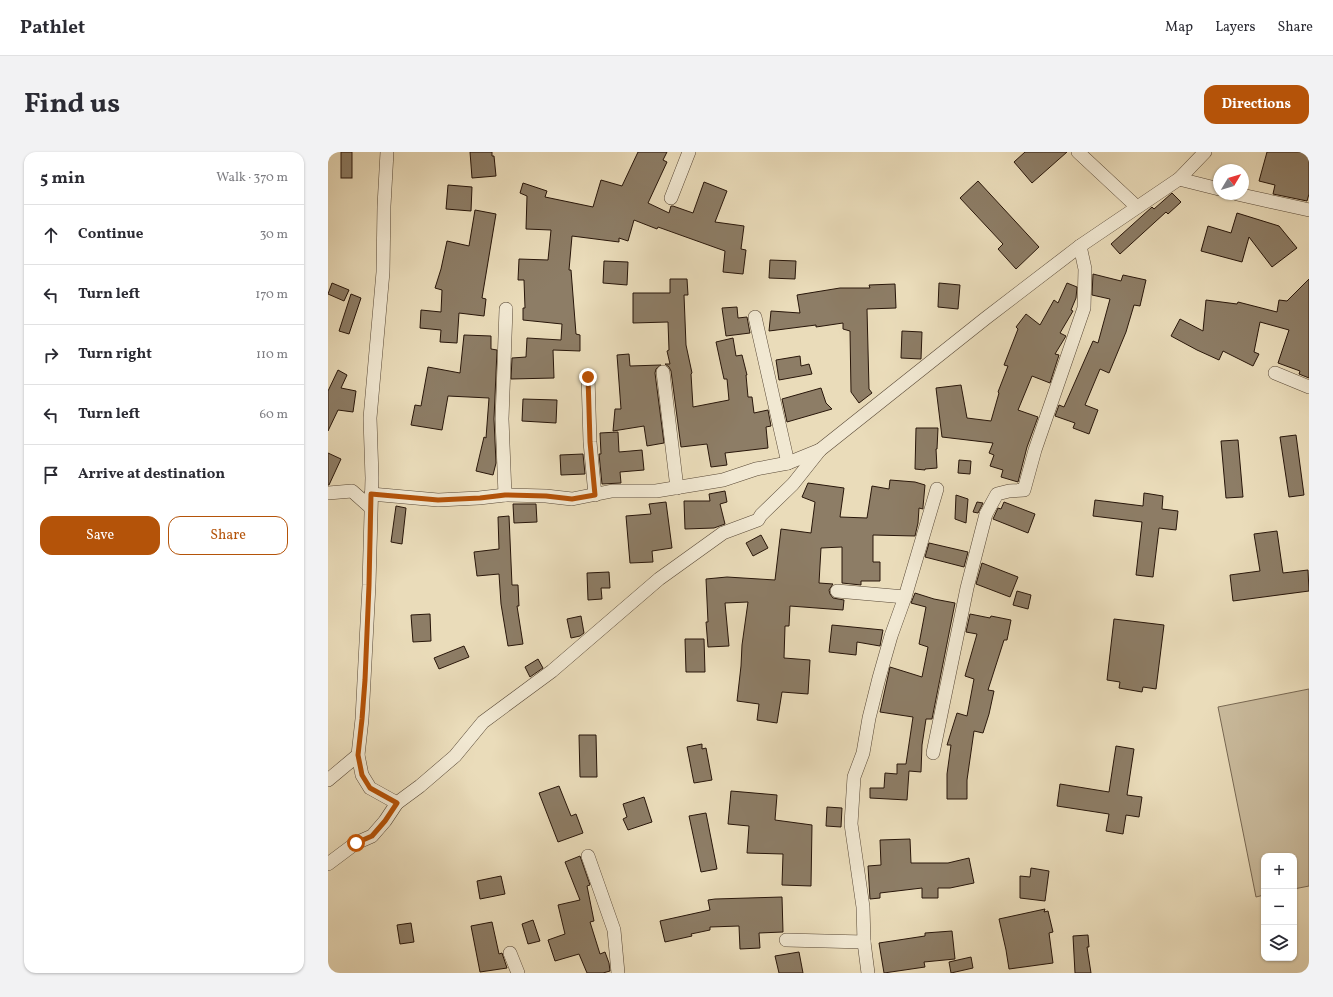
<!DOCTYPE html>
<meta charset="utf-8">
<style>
body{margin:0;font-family:Vollkorn,serif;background:#f2f2f3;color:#2b2b33}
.controls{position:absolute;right:12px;bottom:12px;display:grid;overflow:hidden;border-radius:8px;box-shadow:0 1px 3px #0004}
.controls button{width:36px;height:36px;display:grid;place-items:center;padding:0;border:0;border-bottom:1px solid #e1e1e2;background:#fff;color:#2b2b33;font:20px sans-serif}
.compass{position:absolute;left:885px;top:12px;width:36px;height:36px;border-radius:50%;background:#fff;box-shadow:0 1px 3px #0004;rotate:52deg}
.stop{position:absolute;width:12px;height:12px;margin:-9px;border:3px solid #b45309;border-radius:50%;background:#fff}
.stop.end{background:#b45309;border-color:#fff;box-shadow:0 1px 4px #0008}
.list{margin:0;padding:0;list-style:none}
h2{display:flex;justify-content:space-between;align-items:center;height:52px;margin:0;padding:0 16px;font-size:17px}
h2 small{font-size:13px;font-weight:400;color:#7c7c81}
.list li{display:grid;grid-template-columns:26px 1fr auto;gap:12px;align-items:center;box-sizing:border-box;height:60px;padding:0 16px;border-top:1px solid #e1e1e2}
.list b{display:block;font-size:15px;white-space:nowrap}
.list em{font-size:13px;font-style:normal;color:#7c7c81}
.actions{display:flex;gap:8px;padding:12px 16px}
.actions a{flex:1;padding:9px 0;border:1px solid #b45309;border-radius:12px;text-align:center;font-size:14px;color:#b45309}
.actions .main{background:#b45309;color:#fff}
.icon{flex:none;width:22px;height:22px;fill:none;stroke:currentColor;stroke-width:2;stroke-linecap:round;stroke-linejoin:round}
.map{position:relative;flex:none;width:981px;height:821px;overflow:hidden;border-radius:12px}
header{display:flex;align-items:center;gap:24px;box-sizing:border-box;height:56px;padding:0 20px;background:#fff;border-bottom:1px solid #e1e1e2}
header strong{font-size:19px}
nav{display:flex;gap:22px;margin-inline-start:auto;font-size:14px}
.intro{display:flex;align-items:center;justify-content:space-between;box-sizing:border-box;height:96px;padding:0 24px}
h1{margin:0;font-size:28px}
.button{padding:10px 18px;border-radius:12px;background:#b45309;color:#fff;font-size:14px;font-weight:700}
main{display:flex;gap:24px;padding:0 24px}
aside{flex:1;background:#fff;border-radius:12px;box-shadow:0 1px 3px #0004}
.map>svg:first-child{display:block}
.green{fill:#c9ba9c;stroke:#786853}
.building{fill:#8d7d66;stroke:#28160a}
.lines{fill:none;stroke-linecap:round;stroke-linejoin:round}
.street-casing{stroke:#584836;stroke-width:14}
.street{stroke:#f1e8d2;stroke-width:13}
.route{stroke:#b45309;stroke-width:5}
</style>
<header>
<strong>Pathlet</strong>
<nav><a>Map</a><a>Layers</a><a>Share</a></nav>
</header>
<div class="intro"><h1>Find us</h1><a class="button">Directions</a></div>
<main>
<aside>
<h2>5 min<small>Walk · 370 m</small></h2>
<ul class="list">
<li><svg class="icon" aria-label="ahead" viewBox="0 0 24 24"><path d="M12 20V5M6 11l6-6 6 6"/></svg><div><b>Continue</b></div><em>30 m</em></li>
<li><svg class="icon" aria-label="left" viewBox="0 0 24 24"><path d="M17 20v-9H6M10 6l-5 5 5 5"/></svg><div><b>Turn left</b></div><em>170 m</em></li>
<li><svg class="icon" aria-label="right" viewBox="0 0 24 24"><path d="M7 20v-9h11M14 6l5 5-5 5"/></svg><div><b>Turn right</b></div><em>110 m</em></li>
<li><svg class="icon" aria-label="left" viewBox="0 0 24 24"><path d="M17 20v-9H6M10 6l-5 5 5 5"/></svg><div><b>Turn left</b></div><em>60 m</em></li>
<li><svg class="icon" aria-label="arrive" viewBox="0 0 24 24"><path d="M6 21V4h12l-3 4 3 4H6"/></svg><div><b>Arrive at destination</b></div></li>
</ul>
<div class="actions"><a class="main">Save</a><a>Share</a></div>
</aside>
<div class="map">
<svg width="981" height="821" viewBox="0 0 981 821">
<rect width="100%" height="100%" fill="#eadcba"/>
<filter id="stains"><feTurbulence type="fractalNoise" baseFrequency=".005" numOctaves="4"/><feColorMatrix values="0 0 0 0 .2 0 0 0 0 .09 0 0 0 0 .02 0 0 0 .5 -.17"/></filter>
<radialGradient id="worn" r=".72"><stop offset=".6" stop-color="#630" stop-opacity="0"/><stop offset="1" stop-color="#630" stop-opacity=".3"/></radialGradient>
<path class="green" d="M981,537V734L966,737V704H936V743L928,745L890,555Z"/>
<g class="building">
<rect x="13" y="0" width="11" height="26"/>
<path d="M142,0H164V4H166L168,24L144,26Z"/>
<path d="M310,0H339L335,8L339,10L320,51L341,61L343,54H345L365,61L376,30L399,39L387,70L416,74L413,97L418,98L415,122L395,120L397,99L330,75L329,77L306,68L300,89L291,86V90L244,84L241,118H243L248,182L252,183V199L225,198L226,226L183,227L184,206L198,205L199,186L233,188L234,172L195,168V156H197L196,128H190L191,107L220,108L223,78L198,77L199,44L192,41L195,31L219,39L217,45L265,55L273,28L294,34Z"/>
<path d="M697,0H739L704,31L686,10Z"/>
<path d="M939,0H981V42L979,49L945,42L947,33L931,29Z"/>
<path d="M650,29L711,95L688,117L670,97L675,92L632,46Z"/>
<path d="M120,33L144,35L143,59L118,57Z"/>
<path d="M844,41L853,50L840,62L838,60L792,102L783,92L824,55L826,57Z"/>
<path d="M147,58L168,62L154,146L158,147L156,164L131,161L129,191L112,190L113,178L92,176L93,158L113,160L114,138L107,136L113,117L119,89L141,94Z"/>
<path d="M909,61L951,74L969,96L944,115L921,85L914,110L873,99L880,74L903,81Z"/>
<path d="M442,108L468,109L467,127L441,126Z"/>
<path d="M276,109L300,110L299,133L275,131Z"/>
<path d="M765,122L793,129L795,123L818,128L812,154L806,153L798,180L781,221L772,217L757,253L770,258L761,282L745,276L747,271L727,264L731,253L736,255L765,189L770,191L782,147L764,143Z"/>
<path d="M342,127H359L360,143H356L358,193L364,221L363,222L365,255L401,248L399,227H396L388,190L405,186L408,204L414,203L419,223H418L420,245H424L426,261L440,258L443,274L438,275L440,296L397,301L399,313L383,315L379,292L353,295L343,219L341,215L337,212H342L339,199L341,198L340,170L305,171V141H342Z"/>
<path d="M981,127V226L971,222L972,219L950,211L961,178L932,170L926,200L931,202L925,214L895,199L891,208L869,198L843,184L852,167L875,179L878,148L909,152L910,150L949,160L951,148L959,149Z"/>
<path d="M4,131L21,138L16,149L0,142Z"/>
<path d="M611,131L632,133L630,157L610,155Z"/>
<path d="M739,131L749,135L748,146L743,158L745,159L732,181L738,184L727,202L731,203L722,231L704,224L690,258L710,265L699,295L690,330L673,325L675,318L662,314L666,303L661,301L665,291L614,285L608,236L633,233L639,266L663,269L671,241L670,240L680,214L676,213L690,177L688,175L698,162L712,173L726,148L730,151Z"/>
<path d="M567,132L568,156L539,157L541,237L544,241L531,251L523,240L522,179L515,177V171L488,175V173L441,179L443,159L472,161L469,143L512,136H542L541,133Z"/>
<path d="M23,142L33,146L21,182L11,179Z"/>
<path d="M409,155L410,166L419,165L422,181L398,184L394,156Z"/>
<path d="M574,179L594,180L593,207L573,206Z"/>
<path d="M136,183L163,184V197L169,198L166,267L168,311L165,323L148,319L156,285L158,286L161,246L120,244L114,278L83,273L87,253L93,254L100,215L132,221Z"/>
<path d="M301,202L302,214L333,213L328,217L327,221L336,291L319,294L316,274L285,279L287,257H293L289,203Z"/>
<path d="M472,204L473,214L481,212L484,222L451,228L448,208Z"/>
<path d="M10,218L19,223L13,236L28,239L25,260L10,258L0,279V239Z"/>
<path d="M493,236L498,251L504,257L459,270L454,247Z"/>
<path d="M195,247L229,248L228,271L194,269Z"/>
<path d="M588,276H610L609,297H608L609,316L597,317V318L587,317Z"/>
<path d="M290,280L291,300L314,298L316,318L292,320L293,331L274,332L271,302H273L272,281Z"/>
<path d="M968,283L976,343L961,345L952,285Z"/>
<path d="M910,288L915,345L898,346L893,289Z"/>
<path d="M0,301L13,307L1,333H0Z"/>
<path d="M255,302L257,322L233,323L232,303Z"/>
<path d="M631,308L643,309L642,322L630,321Z"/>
<path d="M562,328L587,330L597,333L595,355V357L591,356L590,371L587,384L545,383V410H552V429H533V433L514,431V395L493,396L491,431L505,432L501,438L502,442L505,446L516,448L515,458L462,454L461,474H457L456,506L482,508L480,542L454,540L449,571L429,568L431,552L409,549L413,514L414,493L420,450L397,451L401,494L380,495L378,470H380L378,427L399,425L447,428L453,377L483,381L487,350L474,345L480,331L516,336L512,365L539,366L544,334L561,337Z"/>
<path d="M397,339L399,350L392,352L397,372L386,376L357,377L356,349H382L381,342Z"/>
<path d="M816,341L835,344L834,357L850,359L848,378L831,376L825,425L808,423L814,370L765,364L767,348L815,354Z"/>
<path d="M628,343L640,347L638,371L627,367Z"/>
<path d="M338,350L344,396L324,399L325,410L302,411L298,364L323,362L321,352Z"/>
<path d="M649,350L655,351L650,361L645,360Z"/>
<path d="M676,350L707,362L700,381L665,367L670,356L673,357Z"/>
<path d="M185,352H208L209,370L186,371Z"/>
<path d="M68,354L78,356L74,392L63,390Z"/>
<path d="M181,364L184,433H190L191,454H189L195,492L180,494L173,452L171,422L149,424L146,400L171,397L170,365Z"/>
<path d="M949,379L955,421L980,418L981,439L905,449L902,423L932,419L926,382Z"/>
<path d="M433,383L440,396L425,404L418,391Z"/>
<path d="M601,391L640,400L636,415L597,405Z"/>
<path d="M654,411L690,425L682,445L648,432Z"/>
<path d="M281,420L282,436H273L274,447L260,448L259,421Z"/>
<path d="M689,439L703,443L700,457L685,453Z"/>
<path d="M587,441L606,447L627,451L604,567H598L594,593L593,620L581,619L579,648L542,646V636H556L557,621L569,622V612H578L585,565L552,560L562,515L594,525L600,495L591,492L598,455L583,451Z"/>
<path d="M102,462L103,489L85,490L83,463Z"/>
<path d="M642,462L662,466L663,464L683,468L679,488H676L660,538L666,539L661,562L655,581L646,579L639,628V647H619V622L623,593H619L629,561L639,564L646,527L637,524L649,482L638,480Z"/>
<path d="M253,464L256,481L252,484L243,486L239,467Z"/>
<path d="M786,467L836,473L828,537L815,535L814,540L791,536L792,530L779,528Z"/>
<path d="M504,473L555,478L552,494L529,490L528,503L501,500Z"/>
<path d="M357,487H376L377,520H358Z"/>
<path d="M136,494L141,505L111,517L106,506Z"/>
<path d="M210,507L215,516L202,525L197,515Z"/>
<path d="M251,583H268L269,625H252Z"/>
<path d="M374,592V597L378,596L384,628L366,631L359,595Z"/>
<path d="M788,594L806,597L799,643L814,645L811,665L798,663L795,682L778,679L781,662L729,654L732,632L781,640Z"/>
<path d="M231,634L243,664L248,662L255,681L230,690L211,641Z"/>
<path d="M403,639L449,643L447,668L484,673L483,734L454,733L455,702L419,701L421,674L400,672Z"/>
<path d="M316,645L324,670L300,678L295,667L299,665L295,652Z"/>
<path d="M499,655L514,656L513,675L498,674Z"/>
<path d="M378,661L389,717L373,720L361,664Z"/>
<path d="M582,687L583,711H620L641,706L646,731L622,736H610V746H594V736L552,741V746L542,747L540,714L553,713L552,688Z"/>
<path d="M252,704L262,733L259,734L266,769L262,770L272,802L277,800L281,811L282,819L275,821H259L251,802L227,809L220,788L237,782L230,753L252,748L237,710Z"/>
<path d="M703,716L721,719L717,749L692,746V724L702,725Z"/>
<path d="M173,724L177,742L152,747L149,729Z"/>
<path d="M454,745L455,780L431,781L432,796L412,797L411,774L382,775V778L363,782L364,784L337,790L332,769L382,758L380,748L387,747Z"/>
<path d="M717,757L716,760L720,759L725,780L721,781L725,811L681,817L678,798L671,767Z"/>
<path d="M205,768L212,789L200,792L194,772Z"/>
<path d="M164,770L171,802L174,801L179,816L152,820L143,774Z"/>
<path d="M83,771L86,790L72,792L69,773Z"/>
<path d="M624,779L627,807L596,810L597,815L556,821L551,791L597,784V781Z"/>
<path d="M760,783L761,795H759L763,821H747L745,784Z"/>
<path d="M471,800L475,821H451L447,804Z"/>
<path d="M643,805L645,816L623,821L621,810Z"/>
</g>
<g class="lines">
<g class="street-casing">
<g id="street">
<path d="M59,0L56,54L55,120L42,266L44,326L41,433L34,567L30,603L34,623L42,636L69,651"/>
<path d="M750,0L809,55"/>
<path d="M851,27L891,37"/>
<path d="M909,42L981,58"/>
<path d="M343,46L361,0"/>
<path d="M427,165L460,311"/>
<path d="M335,220L349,336"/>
<path d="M947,221L981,235"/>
<path d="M260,225L262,290L267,343"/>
<path d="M0,341L24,339L42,355"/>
<path d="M43,342L110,348L151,346L177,343L218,344L244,347L284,339H328L395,328L428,317L460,311L492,298"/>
<path d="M177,343L174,267L178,157"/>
<path d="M509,439L577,445"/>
<path d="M605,601L639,436L658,362L669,342L681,339L696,338L707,298L756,156L757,117L752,94"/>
<path d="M0,628L30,603"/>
<path d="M260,704L286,778L290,821"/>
<path d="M0,712L28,691L44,684L57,669L69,651L92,634L127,604L155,570L224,519L331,427L395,381L430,368L433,363L465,332L492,298L658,166L752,94L851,27L877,0"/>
<path d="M458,788L536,790"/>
<path d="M182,801L190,821"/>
<path d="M540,821L536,790L535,755L523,672L526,625L535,601L541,566L551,526L563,484L577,445L609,337"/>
</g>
</g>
<use href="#street" class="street"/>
</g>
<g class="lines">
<path class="route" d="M28,691L44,684L57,669L69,651L42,636L34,623L30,603L34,567L37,528L41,433L43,342L110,348L152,346L177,343L218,344L244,347L267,343L262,290L260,225"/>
</g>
<rect width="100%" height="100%" filter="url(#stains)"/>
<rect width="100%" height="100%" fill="url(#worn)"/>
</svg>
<div class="controls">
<button>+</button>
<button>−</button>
<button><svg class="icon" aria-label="layers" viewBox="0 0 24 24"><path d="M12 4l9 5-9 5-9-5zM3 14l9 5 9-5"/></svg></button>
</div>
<svg class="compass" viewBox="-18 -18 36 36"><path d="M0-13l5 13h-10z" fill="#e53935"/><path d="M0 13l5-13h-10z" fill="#7c7c81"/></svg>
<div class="stop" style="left:28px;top:691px"></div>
<div class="stop end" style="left:260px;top:225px"></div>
</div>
</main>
